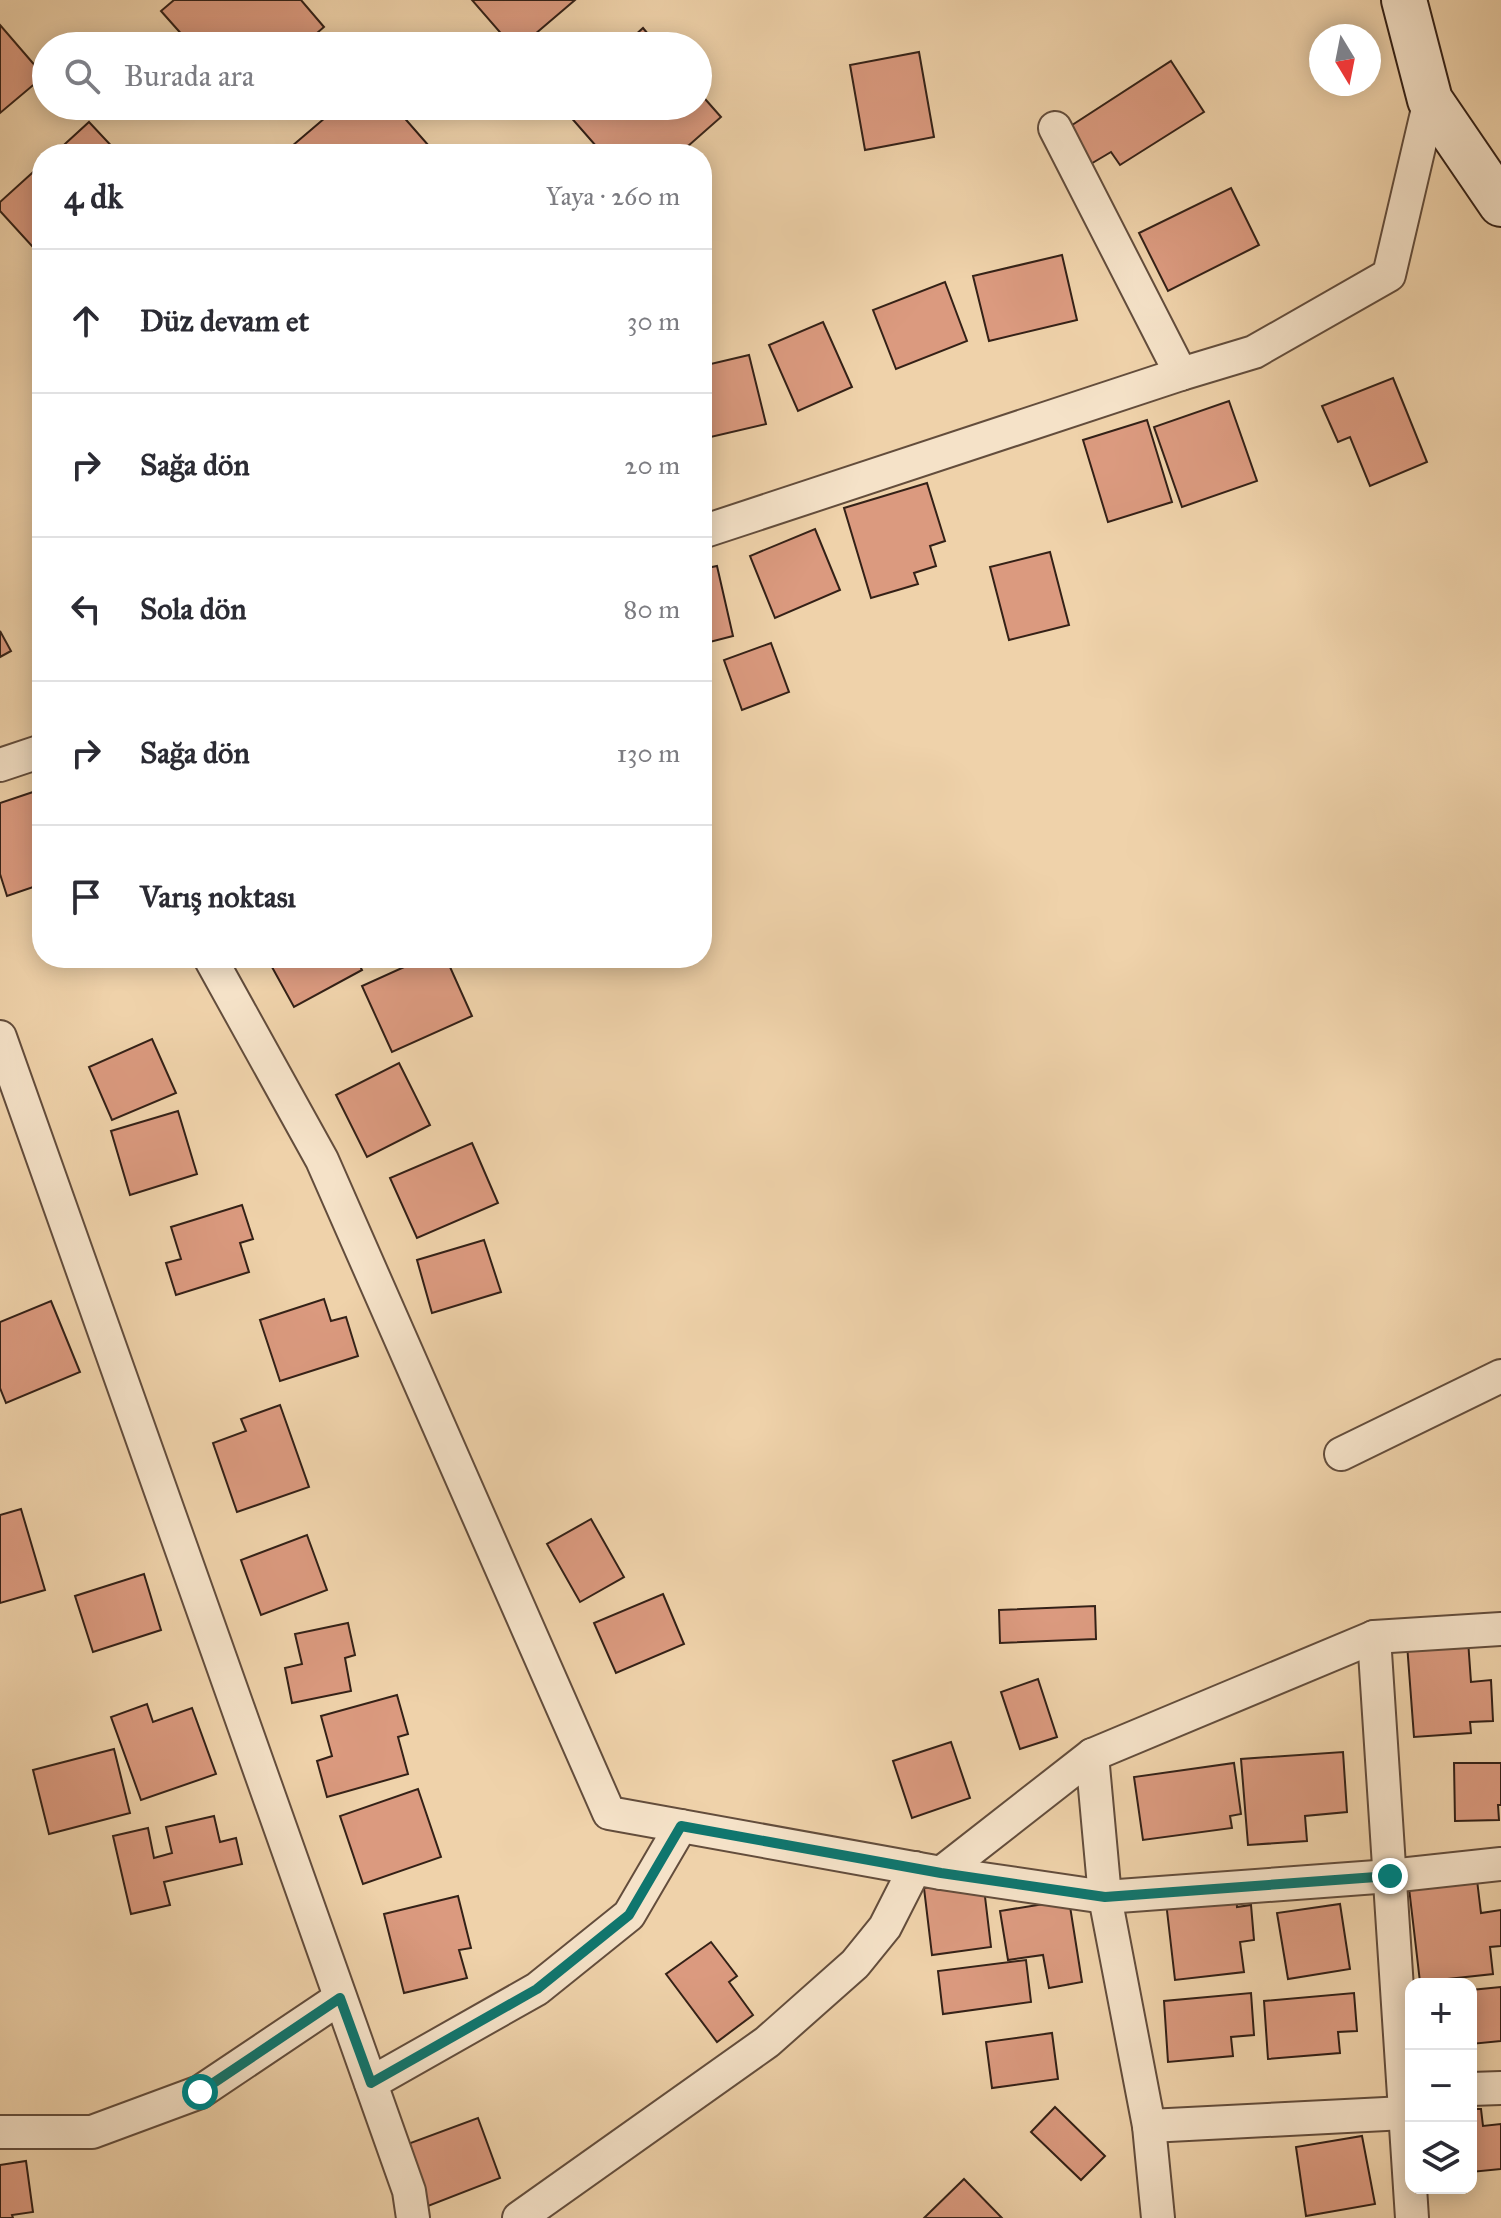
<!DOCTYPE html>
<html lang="tr">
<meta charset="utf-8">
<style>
body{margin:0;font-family:"IM FELL Great Primer",serif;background:#f2f2f3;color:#2b2b33}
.controls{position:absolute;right:24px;bottom:24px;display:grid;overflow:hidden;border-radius:16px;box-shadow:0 4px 20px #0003}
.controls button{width:72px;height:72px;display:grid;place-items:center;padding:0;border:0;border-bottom:2px solid #e1e1e2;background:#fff;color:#2b2b33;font:40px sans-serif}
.compass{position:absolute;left:1309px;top:24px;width:72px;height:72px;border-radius:50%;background:#fff;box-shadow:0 4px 20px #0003;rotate:170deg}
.stop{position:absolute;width:24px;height:24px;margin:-18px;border:6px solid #0f766e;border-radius:50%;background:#fff}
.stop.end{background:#0f766e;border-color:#fff;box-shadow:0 2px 8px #0008}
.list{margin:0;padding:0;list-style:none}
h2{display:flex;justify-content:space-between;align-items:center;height:104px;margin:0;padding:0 32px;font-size:34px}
h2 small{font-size:26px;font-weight:400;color:#7c7c81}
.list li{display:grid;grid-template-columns:52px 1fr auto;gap:24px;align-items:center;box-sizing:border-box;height:144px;padding:0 32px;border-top:2px solid #e1e1e2}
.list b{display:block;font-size:30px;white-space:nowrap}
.list em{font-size:26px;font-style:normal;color:#7c7c81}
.icon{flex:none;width:44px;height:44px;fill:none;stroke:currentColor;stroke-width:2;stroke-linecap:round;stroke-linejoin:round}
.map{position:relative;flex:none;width:1501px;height:2218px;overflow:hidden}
.search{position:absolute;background:#fff;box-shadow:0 4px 20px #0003;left:32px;top:32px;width:680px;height:88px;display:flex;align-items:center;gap:20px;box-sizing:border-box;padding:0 28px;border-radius:44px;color:#7c7c81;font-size:30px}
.panel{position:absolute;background:#fff;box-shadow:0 4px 20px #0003;left:32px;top:144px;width:680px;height:824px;border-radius:32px}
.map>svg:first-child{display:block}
.building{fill:#db9a7f;stroke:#342117;stroke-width:2}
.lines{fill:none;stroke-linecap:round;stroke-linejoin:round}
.street-casing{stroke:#634d3c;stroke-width:36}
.secondary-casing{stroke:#342117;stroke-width:48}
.street{stroke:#f5e2c8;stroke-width:32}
.secondary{stroke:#f5e2c8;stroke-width:44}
.route{stroke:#0f766e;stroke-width:10}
</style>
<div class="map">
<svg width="1501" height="2218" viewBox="0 0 1501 2218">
<rect width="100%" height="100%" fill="#efd2aa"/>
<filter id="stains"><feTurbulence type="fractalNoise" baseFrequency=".0025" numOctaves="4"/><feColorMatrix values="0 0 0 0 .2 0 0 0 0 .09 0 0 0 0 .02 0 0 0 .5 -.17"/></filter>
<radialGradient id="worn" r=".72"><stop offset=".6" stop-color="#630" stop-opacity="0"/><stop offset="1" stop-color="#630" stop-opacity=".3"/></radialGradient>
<g class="building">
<path d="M174,0H301L324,27L302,46H192L161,11Z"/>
<path d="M472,0H575L521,46H512Z"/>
<path d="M0,25L44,76L0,113Z"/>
<path d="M643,28L658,46H623Z"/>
<path d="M919,52L934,137L865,150L850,65Z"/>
<path d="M1171,61L1204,112L1120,165L1111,152L1089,165L1066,129Z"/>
<path d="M698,91L721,117L679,154H603L561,106H698Z"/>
<path d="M339,106H394L436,154H286L285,152Z"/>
<path d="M89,122L119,154H54Z"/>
<path d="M42,164V257L0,211V202Z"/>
<path d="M1231,188L1259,245L1168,291L1139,233Z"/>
<path d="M1062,255L1077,320L989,341L973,276Z"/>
<path d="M945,282L967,341L896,369L873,310Z"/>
<path d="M823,322L852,387L798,411L769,345Z"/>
<path d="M749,355L766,424L702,439V366Z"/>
<path d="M1393,378L1427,462L1370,486L1350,437L1338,442L1322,406Z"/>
<path d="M1229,401L1257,481L1182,507L1154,427Z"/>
<path d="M1147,420L1172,502L1108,522L1083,440Z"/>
<path d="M927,483L945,541L930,546L936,566L914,573L918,584L871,598L844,508Z"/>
<path d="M815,529L840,590L775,618L750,556Z"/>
<path d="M1050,552L1069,625L1009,640L990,567Z"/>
<path d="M717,566L733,636L702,644V569Z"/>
<path d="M0,631L11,651L0,657Z"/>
<path d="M771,643L789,692L742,710L724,660Z"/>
<path d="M42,789V884L7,896L0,874V803Z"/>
<path d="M267,958H356L362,970L294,1007Z"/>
<path d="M424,958H446L472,1016L392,1052L362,986Z"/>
<path d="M152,1039L176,1093L112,1120L89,1067Z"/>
<path d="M399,1063L430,1125L367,1157L336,1095Z"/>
<path d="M178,1111L197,1174L130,1195L111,1131Z"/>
<path d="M472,1143L498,1203L417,1238L390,1178Z"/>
<path d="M242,1205L253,1239L240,1243L249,1272L176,1295L166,1263L181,1259L171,1227Z"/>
<path d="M484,1240L501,1292L432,1313L417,1260Z"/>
<path d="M324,1299L331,1321L346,1317L358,1356L280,1381L260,1320Z"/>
<path d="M51,1301L80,1372L6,1403L0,1388V1322Z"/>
<path d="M280,1405L309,1487L237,1512L213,1443L246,1431L241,1419Z"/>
<path d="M21,1509L45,1590L0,1603V1515Z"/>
<path d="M591,1519L624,1577L580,1602L547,1544Z"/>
<path d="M307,1535L327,1590L261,1615L241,1560Z"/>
<path d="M144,1574L161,1630L93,1652L75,1596Z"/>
<path d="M663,1594L684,1644L616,1673L594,1623Z"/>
<path d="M1095,1606L1096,1639L1000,1643L999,1610Z"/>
<path d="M348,1623L355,1655L345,1658L351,1691L292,1703L285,1668L302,1664L295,1634Z"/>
<path d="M1468,1640L1471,1682L1491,1680L1493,1721L1470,1722L1471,1733L1414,1737L1407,1644Z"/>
<path d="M1038,1679L1057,1737L1020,1749L1001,1692Z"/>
<path d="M397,1695L408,1734L398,1737L408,1774L327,1797L317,1761L332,1756L321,1716Z"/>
<path d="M147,1704L153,1722L192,1708L216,1774L141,1800L111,1717Z"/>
<path d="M951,1742L970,1798L912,1818L893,1761Z"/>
<path d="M114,1749L130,1813L49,1834L33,1770Z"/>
<path d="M1343,1752L1347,1812L1305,1816L1307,1841L1248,1845L1241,1759Z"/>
<path d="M1234,1763L1241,1814L1230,1816L1232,1828L1143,1840L1134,1777Z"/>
<path d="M1454,1763H1501V1805H1498L1499,1820L1455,1821Z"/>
<path d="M418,1789L441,1857L363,1884L340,1816Z"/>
<path d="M214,1816L220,1842L236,1838L242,1864L164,1882L170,1905L131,1914L113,1836L148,1828L154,1858L172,1853L166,1827Z"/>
<path d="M983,1880L991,1947L932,1955L924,1888Z"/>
<path d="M1477,1880L1481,1913L1501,1910V1946L1490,1947L1493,1974L1420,1982L1409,1888Z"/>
<path d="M1236,1894L1237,1907L1251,1905L1254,1940L1240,1942L1244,1972L1175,1980L1166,1902Z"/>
<path d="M458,1896L471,1948L459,1950L467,1978L404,1993L384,1914Z"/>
<path d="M1069,1900L1082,1982L1049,1988L1043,1955L1008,1960L1000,1911Z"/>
<path d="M1340,1904L1350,1969L1288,1979L1277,1913Z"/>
<path d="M711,1942L737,1976L729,1982L753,2015L717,2042L666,1974Z"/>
<path d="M1026,1960L1031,2002L943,2014L938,1971Z"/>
<path d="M1501,1987V2041L1471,2044V1990Z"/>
<path d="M1251,1993L1254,2035L1231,2037L1233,2056L1168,2062L1164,2001Z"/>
<path d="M1354,1993L1357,2031L1338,2032L1340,2053L1268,2059L1264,2001Z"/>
<path d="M1052,2033L1058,2079L992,2088L986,2042Z"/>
<path d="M1055,2107L1105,2156L1081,2180L1031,2132Z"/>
<path d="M1471,2109H1481L1483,2126L1501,2124V2169L1471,2172Z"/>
<path d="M478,2118L500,2178L428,2206L405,2145Z"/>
<path d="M1362,2136L1375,2204L1306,2216L1296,2147Z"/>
<path d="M26,2161L33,2212L12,2215L13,2218H0V2165Z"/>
<path d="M964,2179L1002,2218H924Z"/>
</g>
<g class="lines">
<g class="street-casing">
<g id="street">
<path d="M1055,128L1181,374"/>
<path d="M702,532L1181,374L1254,352L1389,275L1430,100"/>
<path d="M0,765L42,751"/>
<path d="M210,958L322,1160L609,1813L941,1873L1092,1755L1374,1637L1501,1629"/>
<path d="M0,1037L409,2191L413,2218"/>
<path d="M1341,1454L1501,1376"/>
<path d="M1374,1637L1412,2218"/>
<path d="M1092,1755L1105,1897L1149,2126L1158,2218"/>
<path d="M941,1873L1105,1897L1390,1876L1501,1864"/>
<path d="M371,2083L537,1989L629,1915L681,1826"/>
<path d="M1471,2089L1501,2088"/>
<path d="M1149,2126L1405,2113"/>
<path d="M0,2132H92L200,2092L340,1998"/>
<path d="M519,2218L767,2042L855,1964L885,1927L915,1868"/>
</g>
</g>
<g class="secondary-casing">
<path id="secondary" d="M1404,0L1430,100L1501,204"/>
</g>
<use href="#street" class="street"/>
<use href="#secondary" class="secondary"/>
</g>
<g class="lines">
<path class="route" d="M200,2092L340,1998L371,2083L537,1989L629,1915L681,1826L941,1873L1105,1897L1390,1876"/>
</g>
<rect width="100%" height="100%" filter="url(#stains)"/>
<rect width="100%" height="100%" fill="url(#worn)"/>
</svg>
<div class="controls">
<button>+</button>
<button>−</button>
<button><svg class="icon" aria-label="layers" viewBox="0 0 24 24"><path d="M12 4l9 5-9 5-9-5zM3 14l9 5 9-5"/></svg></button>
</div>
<svg class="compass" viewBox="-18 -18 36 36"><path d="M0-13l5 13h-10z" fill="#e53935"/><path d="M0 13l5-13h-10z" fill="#7c7c81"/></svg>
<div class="stop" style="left:200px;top:2092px"></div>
<div class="stop end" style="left:1390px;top:1876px"></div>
<div class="search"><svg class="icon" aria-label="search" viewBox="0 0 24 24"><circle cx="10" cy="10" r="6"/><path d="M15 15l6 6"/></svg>Burada ara</div>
<section class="panel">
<h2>4 dk<small>Yaya · 260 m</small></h2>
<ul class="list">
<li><svg class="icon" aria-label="ahead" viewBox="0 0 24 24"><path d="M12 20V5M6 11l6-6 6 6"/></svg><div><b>Düz devam et</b></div><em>30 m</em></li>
<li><svg class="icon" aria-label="right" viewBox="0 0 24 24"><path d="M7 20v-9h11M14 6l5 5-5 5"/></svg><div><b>Sağa dön</b></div><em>20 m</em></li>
<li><svg class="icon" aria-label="left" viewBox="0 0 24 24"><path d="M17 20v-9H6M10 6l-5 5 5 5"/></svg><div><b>Sola dön</b></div><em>80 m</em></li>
<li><svg class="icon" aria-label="right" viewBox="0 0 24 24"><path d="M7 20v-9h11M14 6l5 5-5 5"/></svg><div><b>Sağa dön</b></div><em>130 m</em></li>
<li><svg class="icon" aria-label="arrive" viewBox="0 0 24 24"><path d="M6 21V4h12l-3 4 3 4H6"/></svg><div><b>Varış noktası</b></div></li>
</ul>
</section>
</div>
